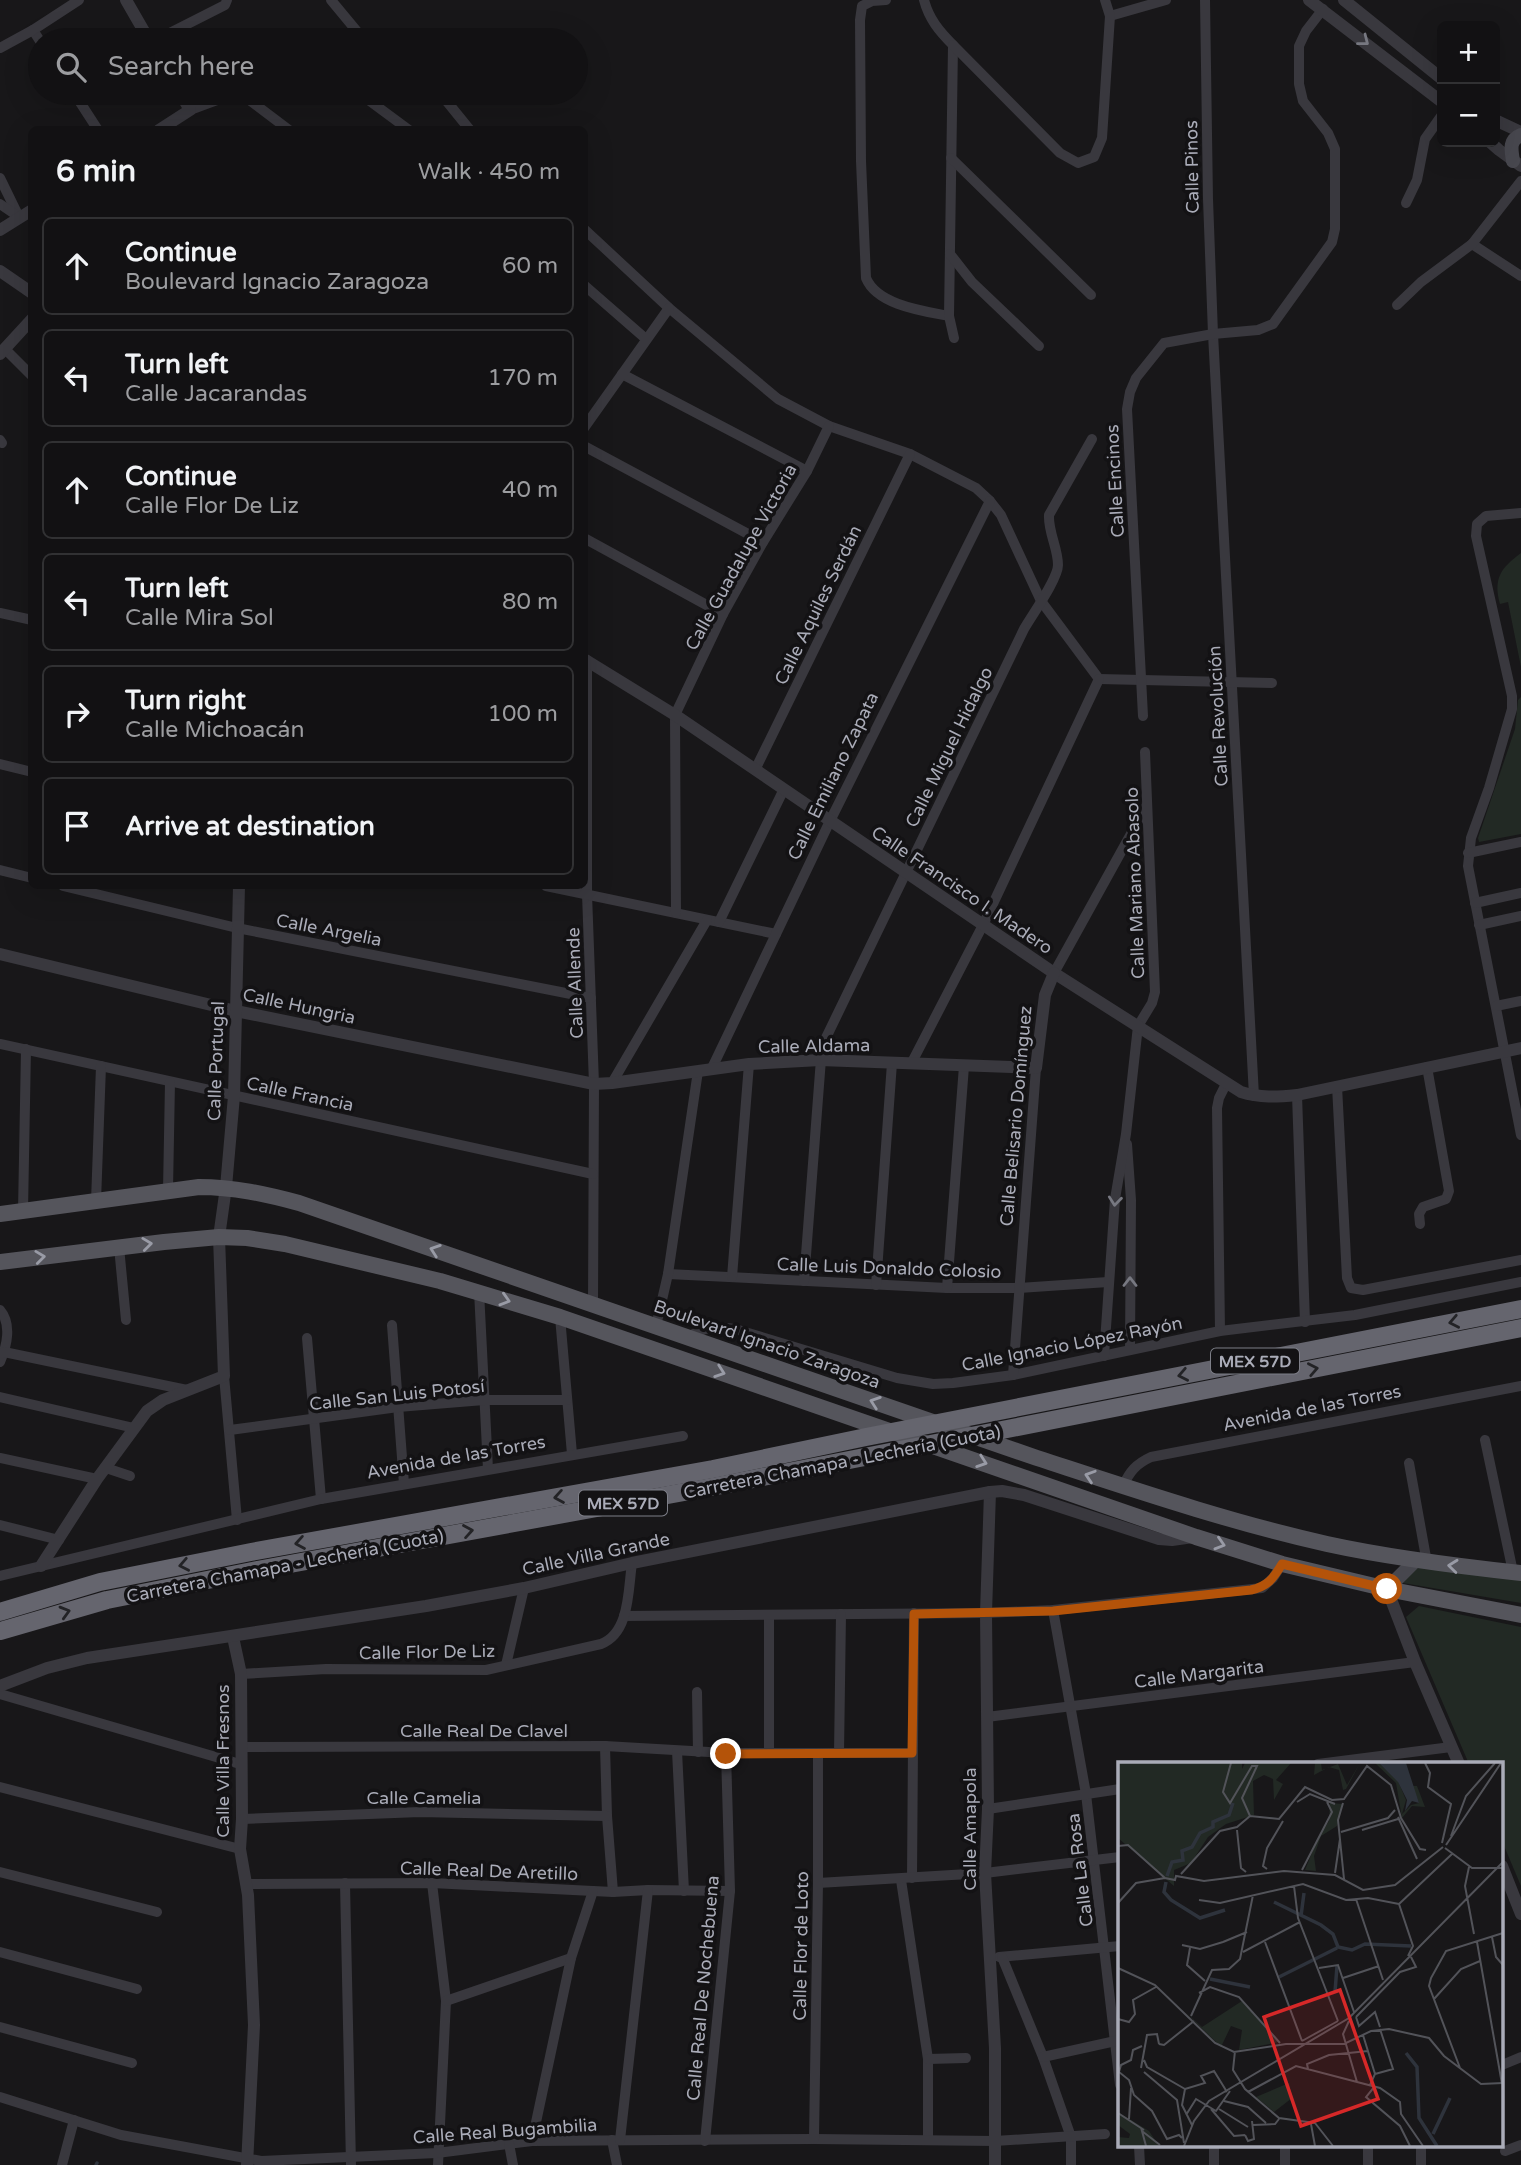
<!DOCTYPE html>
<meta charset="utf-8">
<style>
body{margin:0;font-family:"Varela Round",sans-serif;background:#1f1f21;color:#f1f3f6}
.controls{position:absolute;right:21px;top:21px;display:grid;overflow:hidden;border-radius:10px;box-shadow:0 7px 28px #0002}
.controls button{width:63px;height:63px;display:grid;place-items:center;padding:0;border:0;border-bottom:2px solid #313133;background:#121113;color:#f1f3f6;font:35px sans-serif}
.stop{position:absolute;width:21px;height:21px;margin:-16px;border:5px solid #b45309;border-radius:50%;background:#fff}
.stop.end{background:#b45309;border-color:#fff;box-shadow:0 2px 7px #0008}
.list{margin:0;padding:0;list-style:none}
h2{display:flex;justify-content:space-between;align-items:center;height:91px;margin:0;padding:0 28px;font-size:30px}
h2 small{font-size:23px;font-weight:400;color:#9c9da0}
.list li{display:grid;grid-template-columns:46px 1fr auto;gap:21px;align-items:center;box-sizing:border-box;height:98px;margin:0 14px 14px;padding:0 14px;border:2px solid #313133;border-radius:10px}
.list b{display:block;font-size:26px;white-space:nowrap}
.list p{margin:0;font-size:23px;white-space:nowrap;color:#9c9da0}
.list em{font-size:23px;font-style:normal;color:#9c9da0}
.icon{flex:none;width:38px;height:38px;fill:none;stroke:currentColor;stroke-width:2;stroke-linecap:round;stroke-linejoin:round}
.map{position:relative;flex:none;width:1521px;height:2165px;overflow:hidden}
.search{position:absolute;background:#121113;box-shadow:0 7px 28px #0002;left:28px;top:28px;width:560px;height:77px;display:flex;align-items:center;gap:18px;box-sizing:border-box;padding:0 24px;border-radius:38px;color:#9c9da0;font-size:26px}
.panel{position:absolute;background:#121113;box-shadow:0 7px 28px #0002;left:28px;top:126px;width:560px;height:763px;border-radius:10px}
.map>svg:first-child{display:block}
.green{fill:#222924}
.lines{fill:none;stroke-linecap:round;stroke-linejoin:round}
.stream{stroke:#2e333c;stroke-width:3.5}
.minor{stroke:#39383e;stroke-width:10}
.tertiary{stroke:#39383e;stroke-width:12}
.secondary{stroke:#47474e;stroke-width:14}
.primary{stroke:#55555c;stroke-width:16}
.motorway{stroke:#65656e;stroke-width:18}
.oneway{stroke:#777881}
.oneway2{stroke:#999ba6}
.oneway3{stroke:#232326}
.route{stroke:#b45309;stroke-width:9}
.labels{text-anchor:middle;stroke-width:7;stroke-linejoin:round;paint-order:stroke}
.shield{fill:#131214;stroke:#7d7e87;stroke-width:2}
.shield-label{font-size:16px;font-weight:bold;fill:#aaacb8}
.street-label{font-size:18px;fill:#aaacb8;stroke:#131214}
.inset-river{fill:none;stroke:#2e333c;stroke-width:3.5}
.inset-road{fill:none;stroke:#525359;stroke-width:2}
.view{fill:#d62828;fill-opacity:0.15;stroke:#d62828;stroke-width:3.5}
.inset-edge{fill:none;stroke:#aaacb8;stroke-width:3.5}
</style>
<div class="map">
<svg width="1521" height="2165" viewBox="0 0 1521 2165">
<rect width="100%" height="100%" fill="#181719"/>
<g class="green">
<path d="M1521,553V667L1508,602L1500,604C1493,578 1501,568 1521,553Z"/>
<path d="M1521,697V834L1479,842L1478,838L1515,729L1518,700Z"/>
<path d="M1416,1566L1521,1579V1603L1403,1583Z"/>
<path d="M1419,1606L1521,1627V1886L1502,1841V1764H1469L1406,1617Z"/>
</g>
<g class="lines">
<path class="stream" d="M96,2165L97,2163"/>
<g class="minor">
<path d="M331,0L360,35L355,40"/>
<path d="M886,0L872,1L862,6L860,20L861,161L866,278C877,305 923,311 949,316"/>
<path d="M924,0C929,19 939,31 953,45L949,316L954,338"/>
<path d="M1205,0L1208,199L1213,334L1254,1096"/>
<path d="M1110,16L1166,0"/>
<path d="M33,30L40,41"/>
<path d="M360,35C374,32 382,33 394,40"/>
<path d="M156,40L225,5L227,0"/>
<path d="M953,45L1060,153L1078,163L1094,157L1102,138L1110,16L1105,0"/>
<path d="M0,48L33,30L79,0"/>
<path d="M74,93L98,130"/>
<path d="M240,93L289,130"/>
<path d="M359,93L409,130"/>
<path d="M440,93L470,130"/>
<path d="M190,110L236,93"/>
<path d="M951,158L1091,295"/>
<path d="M0,178L19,217"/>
<path d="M1406,203L1417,180L1425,139L1442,115"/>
<path d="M0,204L16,215"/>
<path d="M584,229L669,308L778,399L829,426L910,454L976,488L990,501L1001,515L1041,601L1099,679"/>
<path d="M1472,244L1521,276"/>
<path d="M950,254L972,282L1039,346"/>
<path d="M584,285L646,339"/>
<path d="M1397,305L1421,282L1472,244L1521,181"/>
<path d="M5,349L32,376"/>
<path d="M622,374L807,471"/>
<path d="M584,428L669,308"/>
<path d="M0,440L2,443"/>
<path d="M584,446L763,542"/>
<path d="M1521,513L1486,516L1477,524L1476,536L1512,696V709L1489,788L1471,838L1468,866L1521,1135"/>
<path d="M584,538L723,614"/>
<path d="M0,613L32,620"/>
<path d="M587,660V894L594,1084L593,1304"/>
<path d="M1099,679L1272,683"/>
<path d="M1143,716L1127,409L1130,392L1136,378L1164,343L1213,334L1258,330L1273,324L1332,242L1335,229V149L1328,133L1303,101L1299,84V46L1306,31L1323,9"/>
<path d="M0,764L32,772"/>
<path d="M755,770L910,454"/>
<path d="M1468,853L1521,842"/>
<path d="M0,870L32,878"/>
<path d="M63,886L237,928L591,998"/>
<path d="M546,886L776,934"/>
<path d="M1475,903L1521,893"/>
<path d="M676,913L675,715L723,614L763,542L807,471L829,426"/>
<path d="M719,922L784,789"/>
<path d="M1479,925L1521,916"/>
<path d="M1054,973L1147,805"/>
<path d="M1496,1006L1521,1001"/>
<path d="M0,1044L593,1174"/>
<path d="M911,1064L983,925L1099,679"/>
<path d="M712,1068L830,821L990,501"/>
<path d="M612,1083L707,920"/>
<path d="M1337,1086L1347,1278L1351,1288L1363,1290L1521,1260"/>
<path d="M1297,1095L1305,1322"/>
<path d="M1127,1144L1131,1200L1130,1350"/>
<path d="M168,1190L170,1082"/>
<path d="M96,1201L101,1066"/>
<path d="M23,1211L26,1049"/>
<path d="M1420,1224L1419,1214L1423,1207L1446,1199L1449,1191L1427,1067"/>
<path d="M119,1247L126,1320"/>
<path d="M668,1274L947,1288H1019L1108,1282"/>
<path d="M732,1277L749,1064"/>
<path d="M804,1281L822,1046L1024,629C1032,615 1058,579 1058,565C1058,548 1048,532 1049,515L1092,439"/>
<path d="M876,1285L892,1063"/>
<path d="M947,1288L964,1066"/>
<path d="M479,1291L488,1469"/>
<path d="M0,1310C12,1324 7,1346 0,1362"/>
<path d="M560,1317L572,1454"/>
<path d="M392,1325L404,1484"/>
<path d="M656,1326L668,1274L698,1071"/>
<path d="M1220,1331L1217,1108L1219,1098L1226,1084"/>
<path d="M688,1337C704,1327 717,1326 735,1329L897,1378L933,1384L953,1383L1013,1375L1220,1331L1355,1315L1521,1282"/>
<path d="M307,1338L321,1499"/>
<path d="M0,1354L4,1352L187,1390"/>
<path d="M1104,1356L1115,1199L1126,1134L1138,1026L1152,1003L1155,992L1145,752"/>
<path d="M1013,1375L1036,1068"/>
<path d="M224,1376L237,1520"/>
<path d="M0,1397L134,1428"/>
<path d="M230,1430L398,1407L484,1400H567"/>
<path d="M1485,1440L1513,1572"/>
<path d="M0,1458L97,1479"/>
<path d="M1409,1463L1427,1563"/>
<path d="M106,1468L130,1476"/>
<path d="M1123,1486C1130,1471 1136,1464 1151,1457L1521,1386"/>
<path d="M0,1525L59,1540"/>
<path d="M0,1576L321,1499L683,1436"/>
<path d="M1053,1610L1086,1794L1120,2085"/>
<path d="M769,1615V1753"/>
<path d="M624,1616L986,1613L1053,1610L1262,1588L1273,1578L1282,1564"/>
<path d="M506,1665L524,1588"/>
<path d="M241,1674L326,1669L486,1670L601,1644C630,1633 628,1590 632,1563"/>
<path d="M697,1692L698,1752"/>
<path d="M0,1694L240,1764"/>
<path d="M987,1717L1415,1662"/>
<path d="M605,1746L607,1816L613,1892"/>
<path d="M242,1747L605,1746L726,1753H912"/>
<path d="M677,1751L684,1891"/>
<path d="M839,1753L841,1614"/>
<path d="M1318,1764L1451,1747"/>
<path d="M0,1787L240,1849"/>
<path d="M988,1809L1120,1789"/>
<path d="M242,1819L420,1812L607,1816"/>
<path d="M0,1872L157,1912"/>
<path d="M912,1878L914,1613"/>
<path d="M901,1880L928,2059V2140"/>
<path d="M345,1883L351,2165"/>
<path d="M432,1883L446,2001L438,2165"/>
<path d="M818,1883L985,1873L1120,1857"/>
<path d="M247,1884L432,1883L613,1892L648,1890L730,1891"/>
<path d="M0,1952L137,1989"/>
<path d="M999,1957L1120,1946"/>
<path d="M1002,1957L1043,2057L1071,2137V2165"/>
<path d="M446,2001L571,1958"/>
<path d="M0,2027L132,2063"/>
<path d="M1043,2057L1120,2040"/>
<path d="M928,2059L966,2058"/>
<path d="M1502,2065L1521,2057"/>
<path d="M0,2097L121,2135L261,2161L437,2153L532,2141L814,2139L995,2141L1105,2134"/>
<path d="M814,2139L818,1883V1753"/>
<path d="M612,2140L617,2165"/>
<path d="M620,2140L648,1890"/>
<path d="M532,2141L571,1958L593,1891"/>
<path d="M705,2141L730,1891L726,1753"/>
<path d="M509,2144L513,2165"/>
<path d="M1139,2146L1140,2165"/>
<path d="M1214,2146V2165"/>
<path d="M1285,2146V2165"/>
<path d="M1421,2146V2165"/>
<path d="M1505,2151L1521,2145"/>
<path d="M62,2165L74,2120"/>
<path d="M1368,2165V2146"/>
</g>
<g class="tertiary">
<path d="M126,0L149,40"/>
<path d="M1309,0L1442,102"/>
<path d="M1344,0L1442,79"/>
<path d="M1495,120L1521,132"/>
<path d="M159,130L190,110L180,93"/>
<path d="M1490,142L1499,150L1521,166"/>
<path d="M0,230L32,210"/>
<path d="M0,271L32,293"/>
<path d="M0,354L32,319"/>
<path d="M584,659L675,715L1054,973L1241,1092C1260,1098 1277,1097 1297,1095L1521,1048"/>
<path d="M0,954L236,1011L594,1084L612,1083L749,1064L820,1060L1036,1068L1045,995L1054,973"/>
<path d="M990,1492L986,1613L988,1809L985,1873L995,2048V2165"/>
<path d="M41,1566L97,1479L147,1411L163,1400L224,1376L219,1237L226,1187L234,1096L239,886"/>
<path d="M1387,1589L1415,1662L1459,1764"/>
<path d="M233,1637L241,1674L242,1819L240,1849L248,1895L254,2025L247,2165"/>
<path d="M0,1686L47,1668L87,1658L426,1606L524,1588L632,1563L990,1492L1002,1491L1024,1495L1159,1539L1172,1540L1193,1537"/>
<path d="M1502,1866L1521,1914"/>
</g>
<g class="secondary">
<path d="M1513,161C1511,149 1509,140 1521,135"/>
<path d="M1387,1589L1415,1561"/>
</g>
<g class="primary">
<path d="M0,1214L199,1187C234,1187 265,1194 299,1203L1037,1458C1132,1489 1229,1522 1327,1544C1391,1558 1456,1566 1521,1573"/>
<path d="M0,1262L164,1242L219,1237L247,1238L285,1244L440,1281L560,1317L1196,1537L1282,1564L1387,1589L1521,1615"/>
</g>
<g class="motorway">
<path d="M0,1612L100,1582L251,1552L713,1469L866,1437L1521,1309"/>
<path d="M0,1631L107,1600L257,1570L717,1486L1521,1328"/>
</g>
</g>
<defs><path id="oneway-chevron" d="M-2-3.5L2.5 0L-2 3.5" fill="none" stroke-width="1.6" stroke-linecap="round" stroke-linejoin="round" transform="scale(1.75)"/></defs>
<g class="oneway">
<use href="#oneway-chevron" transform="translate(1364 41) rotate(38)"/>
<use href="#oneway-chevron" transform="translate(1115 1201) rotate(96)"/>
<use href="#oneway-chevron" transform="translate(1130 1282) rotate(-90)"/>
</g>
<g class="oneway2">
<use href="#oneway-chevron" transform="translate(147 1244) rotate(-7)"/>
<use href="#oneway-chevron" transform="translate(435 1250) rotate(-161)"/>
<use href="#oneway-chevron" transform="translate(40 1257) rotate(-7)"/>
<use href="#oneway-chevron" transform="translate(505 1300) rotate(17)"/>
<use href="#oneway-chevron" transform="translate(720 1372) rotate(19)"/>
<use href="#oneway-chevron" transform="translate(875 1402) rotate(-161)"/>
<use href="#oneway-chevron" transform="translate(982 1462) rotate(19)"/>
<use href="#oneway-chevron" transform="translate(1090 1476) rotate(-162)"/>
<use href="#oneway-chevron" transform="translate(1220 1544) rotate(17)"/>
<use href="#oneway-chevron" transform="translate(1453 1566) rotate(-174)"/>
</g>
<g class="oneway3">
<use href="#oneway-chevron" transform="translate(1454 1322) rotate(169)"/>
<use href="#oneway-chevron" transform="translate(1313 1369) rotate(-11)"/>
<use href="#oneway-chevron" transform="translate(1183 1375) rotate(169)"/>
<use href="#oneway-chevron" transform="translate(559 1497) rotate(170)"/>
<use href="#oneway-chevron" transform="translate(468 1531) rotate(-10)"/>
<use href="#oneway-chevron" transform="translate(300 1543) rotate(170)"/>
<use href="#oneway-chevron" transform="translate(184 1565) rotate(169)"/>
<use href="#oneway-chevron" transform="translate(65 1612) rotate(-16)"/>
</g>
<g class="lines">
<path class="route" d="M726,1754L912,1753L914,1614L1053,1611L1251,1590C1268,1586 1273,1579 1282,1564L1387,1589"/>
</g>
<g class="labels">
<g class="shield">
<rect x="1211" y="1348.5" width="88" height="25" rx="5"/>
<rect x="579" y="1490.5" width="88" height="25" rx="5"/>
</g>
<g class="shield-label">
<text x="1255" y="1367">MEX 57D</text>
<text x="623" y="1509">MEX 57D</text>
</g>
<g class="street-label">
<text transform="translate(1192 167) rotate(-91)" y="6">Calle Pinos</text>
<text transform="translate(1115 481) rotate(-93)" y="6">Calle Encinos</text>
<text transform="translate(741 557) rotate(-61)" y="6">Calle Guadalupe Victoria</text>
<text transform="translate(818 605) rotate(-64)" y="6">Calle Aquiles Serdán</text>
<text transform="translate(1218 716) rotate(-93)" y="6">Calle Revolución</text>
<text transform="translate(949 747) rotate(-64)" y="6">Calle Miguel Hidalgo</text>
<text transform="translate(833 776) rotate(-64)" y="6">Calle Emiliano Zapata</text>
<text transform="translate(1135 883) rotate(-92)" y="6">Calle Mariano Abasolo</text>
<text transform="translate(962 890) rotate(34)" y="6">Calle Francisco I. Madero</text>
<text transform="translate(329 930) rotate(11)" y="6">Calle Argelia</text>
<text transform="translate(575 983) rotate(-92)" y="6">Calle Allende</text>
<text transform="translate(299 1006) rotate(12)" y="6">Calle Hungria</text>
<text transform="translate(814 1046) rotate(-1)" y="6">Calle Aldama</text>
<text transform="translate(216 1061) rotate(-88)" y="6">Calle Portugal</text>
<text transform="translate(300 1094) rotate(12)" y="6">Calle Francia</text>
<text transform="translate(1016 1116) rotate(-85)" y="6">Calle Belisario Domínguez</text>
<text transform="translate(889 1268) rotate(2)" y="6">Calle Luis Donaldo Colosio</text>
<text transform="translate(767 1344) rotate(19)" y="6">Boulevard Ignacio Zaragoza</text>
<text transform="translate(1072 1344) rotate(-11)" y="6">Calle Ignacio López Rayón</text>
<text transform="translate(397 1395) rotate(-6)" y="6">Calle San Luis Potosí</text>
<text transform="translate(1312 1408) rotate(-11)" y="6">Avenida de las Torres</text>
<text transform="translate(456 1457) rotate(-10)" y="6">Avenida de las Torres</text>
<text transform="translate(842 1462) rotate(-11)" y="6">Carretera Chamapa - Lechería (Cuota)</text>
<text transform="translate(596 1554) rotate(-12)" y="6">Calle Villa Grande</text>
<text transform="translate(285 1566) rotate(-11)" y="6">Carretera Chamapa - Lechería (Cuota)</text>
<text transform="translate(427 1652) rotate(-1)" y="6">Calle Flor De Liz</text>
<text transform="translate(1199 1674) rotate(-7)" y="6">Calle Margarita</text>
<text x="484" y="1737">Calle Real De Clavel</text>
<text transform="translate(223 1761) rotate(-90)" y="6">Calle Villa Fresnos</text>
<text x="424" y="1804">Calle Camelia</text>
<text transform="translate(970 1829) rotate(-90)" y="6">Calle Amapola</text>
<text transform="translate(1080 1870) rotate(-97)" y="6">Calle La Rosa</text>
<text transform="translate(489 1871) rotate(2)" y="6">Calle Real De Aretillo</text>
<text transform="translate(801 1946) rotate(-89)" y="6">Calle Flor de Loto</text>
<text transform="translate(703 1988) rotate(-85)" y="6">Calle Real De Nochebuena</text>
<text transform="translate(505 2131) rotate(-4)" y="6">Calle Real Bugambilia</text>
</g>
</g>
<g transform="translate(1118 1762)">
<rect width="385" height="385" fill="#181719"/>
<path d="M0,1H124V7L127,1H173L158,18L165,22L156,38L155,17L146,13L135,19L136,53L108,62L90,75L73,101L56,108V124L0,76ZM197,1H203L204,8L220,2L229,23L242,1L228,27L225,28L221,8L211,5L196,13ZM257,1H261L280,19L288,38L284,52L293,43L301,41L294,24H299L307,45L294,44L284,56L278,21ZM212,41L225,42L219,64L203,74L196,94L198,109L187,108L200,76L211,59ZM124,239L161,280L121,288L124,268L113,264L103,285L66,249L84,265ZM171,321L174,336L156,350L138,335ZM0,350L31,369L41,384H0V375L11,376L12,372L0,363Z" fill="#222924"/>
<path d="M261,1H288L301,41L294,39L287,49L289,38L280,20Z" fill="#2e333c"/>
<path class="inset-river" d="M49,114L54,100L65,98L64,89L74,85L82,71L95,65V60L111,53L115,41M48,120L46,130L53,138L82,156L107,148M156,140L203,163L215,172L220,185L234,188L247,182L293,184M183,154L186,131M161,215L219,186M92,217L132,225M217,230L219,204M288,291L299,305L301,356L319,384M315,372L332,336"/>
<path class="inset-road" d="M113,1L105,30L112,41L134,4H139L124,36L132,54M307,1L312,11L310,25L333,42L324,81M179,40L192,32L217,42M225,41L220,58L226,117M280,55L299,97M119,68L123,106L128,110M244,68L280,57M223,70L270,56L277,48M333,74L348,34L377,1M328,83L383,1M0,84L10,83L47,116L57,118L58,114L86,119L166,109L217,113L245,128L277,123L325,85M327,86L354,106H385M351,105L347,124L356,172M149,107L145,104L149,86L165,59M184,108L214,50L209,40M217,111L222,77M63,112L102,69L119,65L132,54L161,57L187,25L214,38L226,37L249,4L273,23L283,56L302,87L308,88M176,124L180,156L220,259M238,137L265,218M81,138L102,141L185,122L228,138L250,136L281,142M0,141L18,121L47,116M281,142L334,92M281,142L295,184L290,194M374,175L378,195L385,203M105,180L129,170M147,180L184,279M359,180L384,322M64,183L82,187L105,180M72,186L69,203L87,219M125,190L182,160M0,206L37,223L97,281L116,290L168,282H226L253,269L271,267L311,276L326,294L363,322L385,321M201,206L220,203L236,250M225,216L261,204M81,231L92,225L121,235L162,281M316,237L343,207L362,199M73,254L94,208L111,207L122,197L135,133M238,255L282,210L298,205L293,195M238,255L241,264L257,250L262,265M0,257L11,260L17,252L15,238L38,225M231,259L225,272L239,320M245,273L257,312L252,323M184,279L220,259M41,282L46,283L76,259M24,284L15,288L13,298L3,303L1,310L11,318L16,333L34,349L49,377L61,373L64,376M117,289L115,308L127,327L161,356L197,361M26,298L29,305L67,327M23,306L29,273L39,272L41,282M342,306L311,224L313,216L328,189L385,171M190,307L189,302L211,293L250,289M26,310L59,338L66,381M257,312L275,307L262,267M257,324L248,335L282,364L292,384M67,327L87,321L83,314L96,309L109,330M67,327L64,343L74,363M130,330L178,304L262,326L282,340L283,352L305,384M106,339L130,345L148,361M93,347L116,374L127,373M101,347L130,365M0,351L26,368M68,353L78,337L98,349L112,329M11,357L13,326M197,361L215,384M193,362L197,384M135,363L157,362L161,357M127,373L130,379L136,377L134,359M28,384L24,369L42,383M66,384L76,359L91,339L231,256L385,100"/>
<path class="view" d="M222,228L260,337L183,364L146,255Z"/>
<rect width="385" height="385" class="inset-edge"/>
</g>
</svg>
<div class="controls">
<button>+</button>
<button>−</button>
</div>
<div class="stop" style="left:1387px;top:1589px"></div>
<div class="stop end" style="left:726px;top:1754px"></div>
<div class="search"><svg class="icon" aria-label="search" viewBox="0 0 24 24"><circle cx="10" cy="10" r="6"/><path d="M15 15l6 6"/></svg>Search here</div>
<section class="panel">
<h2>6 min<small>Walk · 450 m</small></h2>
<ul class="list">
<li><svg class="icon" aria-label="ahead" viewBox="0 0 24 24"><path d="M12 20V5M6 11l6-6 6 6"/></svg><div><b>Continue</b><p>Boulevard Ignacio Zaragoza</p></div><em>60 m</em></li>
<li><svg class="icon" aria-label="left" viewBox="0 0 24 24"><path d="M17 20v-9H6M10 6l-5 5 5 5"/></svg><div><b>Turn left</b><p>Calle Jacarandas</p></div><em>170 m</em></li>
<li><svg class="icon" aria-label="ahead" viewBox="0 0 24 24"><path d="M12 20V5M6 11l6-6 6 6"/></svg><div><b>Continue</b><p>Calle Flor De Liz</p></div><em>40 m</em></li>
<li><svg class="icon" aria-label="left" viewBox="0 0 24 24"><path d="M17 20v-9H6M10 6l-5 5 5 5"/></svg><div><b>Turn left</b><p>Calle Mira Sol</p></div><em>80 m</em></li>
<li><svg class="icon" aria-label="right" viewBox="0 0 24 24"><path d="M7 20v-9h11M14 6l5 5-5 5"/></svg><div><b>Turn right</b><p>Calle Michoacán</p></div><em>100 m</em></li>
<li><svg class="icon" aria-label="arrive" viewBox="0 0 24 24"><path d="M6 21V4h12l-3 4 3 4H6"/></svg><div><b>Arrive at destination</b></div></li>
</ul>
</section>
</div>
